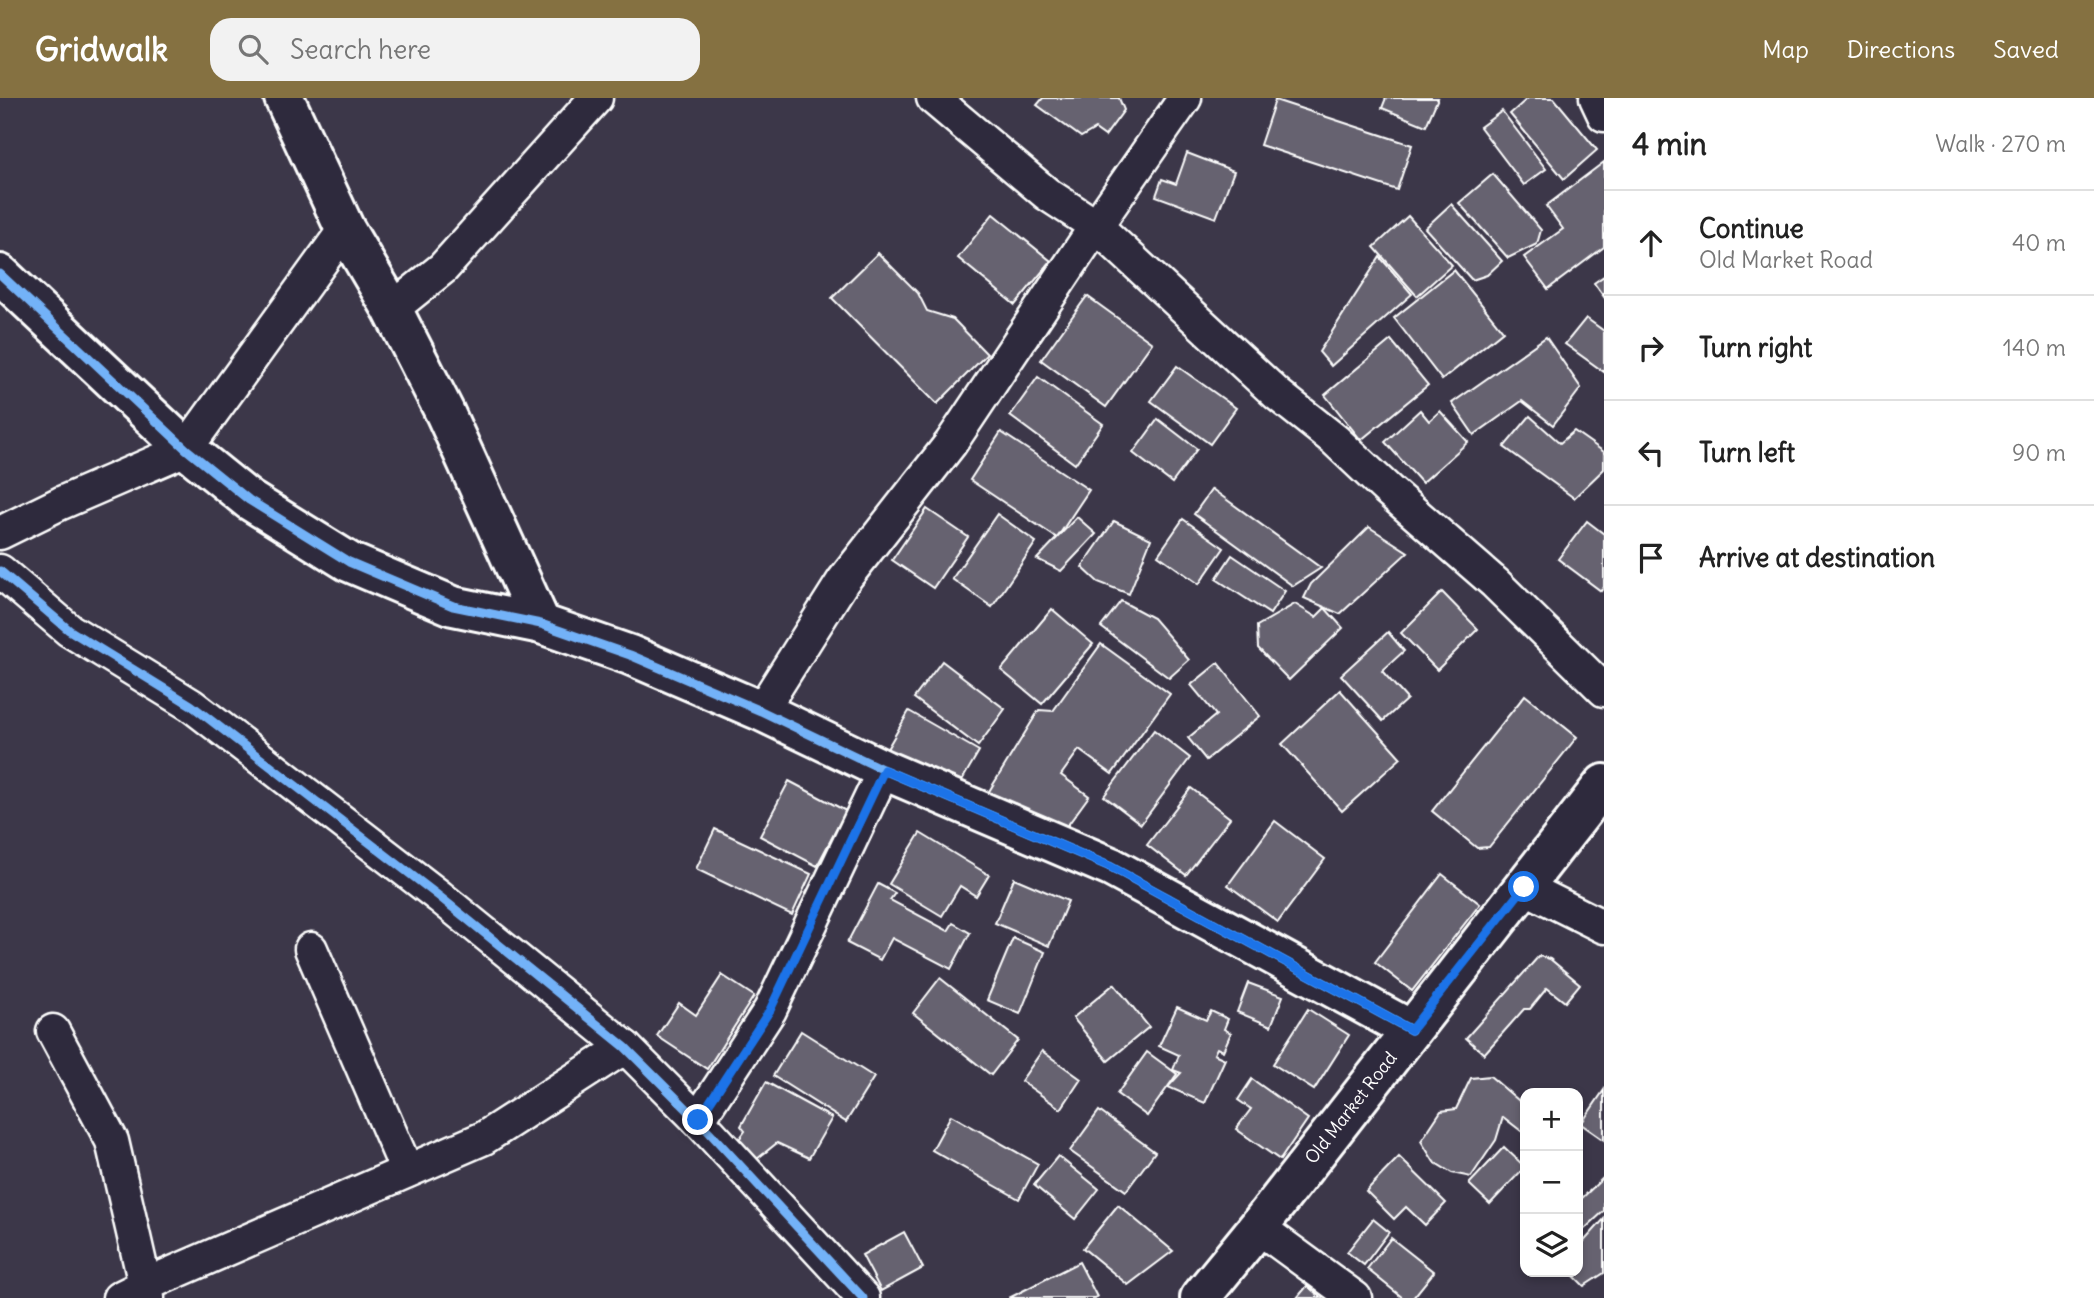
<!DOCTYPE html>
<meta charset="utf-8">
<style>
body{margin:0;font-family:Delius,sans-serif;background:#f2f2f2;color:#222}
.controls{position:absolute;right:21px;bottom:21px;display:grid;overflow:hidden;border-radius:14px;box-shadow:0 4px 10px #0003}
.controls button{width:63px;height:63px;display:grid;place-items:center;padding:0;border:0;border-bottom:2px solid #e0e0e0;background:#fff;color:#222;font:35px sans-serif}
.stop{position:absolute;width:21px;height:21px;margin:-16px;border:5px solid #1a73e8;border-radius:50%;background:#fff}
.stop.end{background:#1a73e8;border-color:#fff;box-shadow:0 2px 7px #0008}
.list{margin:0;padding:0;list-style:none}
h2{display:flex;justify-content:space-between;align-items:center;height:91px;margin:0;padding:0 28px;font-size:30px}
h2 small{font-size:23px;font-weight:400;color:#767676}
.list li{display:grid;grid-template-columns:46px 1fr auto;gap:21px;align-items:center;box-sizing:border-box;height:105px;padding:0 28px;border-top:2px solid #e0e0e0}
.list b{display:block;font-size:26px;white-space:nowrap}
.list p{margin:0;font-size:23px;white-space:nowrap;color:#767676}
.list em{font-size:23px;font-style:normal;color:#767676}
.icon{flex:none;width:38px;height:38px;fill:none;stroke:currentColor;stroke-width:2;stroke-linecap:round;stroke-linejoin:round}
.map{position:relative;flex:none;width:1604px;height:1200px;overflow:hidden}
header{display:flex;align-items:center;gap:42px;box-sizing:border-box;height:98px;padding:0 35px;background:#857141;color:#fff}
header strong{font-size:33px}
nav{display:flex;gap:38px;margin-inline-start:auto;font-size:24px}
.search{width:490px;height:63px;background:#f2f2f2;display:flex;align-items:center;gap:18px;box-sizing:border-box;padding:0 24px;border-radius:21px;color:#767676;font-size:26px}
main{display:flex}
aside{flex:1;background:#fff}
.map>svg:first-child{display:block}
.building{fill:#666270;stroke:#fff;stroke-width:2}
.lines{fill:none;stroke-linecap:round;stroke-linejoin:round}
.minor-casing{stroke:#fff;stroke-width:37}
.tertiary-casing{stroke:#fff;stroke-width:44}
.primary-casing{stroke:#fff;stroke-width:44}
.minor{stroke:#2f2a3d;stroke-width:32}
.tertiary{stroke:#2f2a3d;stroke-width:38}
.primary{stroke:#2f2a3d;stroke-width:38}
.cycleway-casing{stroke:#2f2a3d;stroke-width:13}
.cycleway{stroke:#73b2f8;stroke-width:9}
.route{stroke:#1a73e8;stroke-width:9}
.labels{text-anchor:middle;stroke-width:5;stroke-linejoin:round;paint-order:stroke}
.street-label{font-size:18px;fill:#fff;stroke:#2f2a3d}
</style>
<header>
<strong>Gridwalk</strong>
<div class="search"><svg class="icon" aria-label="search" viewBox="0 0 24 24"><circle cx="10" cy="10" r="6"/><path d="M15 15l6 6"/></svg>Search here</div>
<nav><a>Map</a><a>Directions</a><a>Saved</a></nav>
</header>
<main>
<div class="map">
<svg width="1604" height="1200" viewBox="0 0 1604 1200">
<rect width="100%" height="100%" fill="#3c3749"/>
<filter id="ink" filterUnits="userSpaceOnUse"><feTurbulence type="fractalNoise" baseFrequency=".0143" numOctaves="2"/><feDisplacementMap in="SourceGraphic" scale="14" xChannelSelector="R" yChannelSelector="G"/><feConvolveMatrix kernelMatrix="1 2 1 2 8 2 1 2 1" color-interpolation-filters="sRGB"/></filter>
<g filter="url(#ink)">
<g class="building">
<path d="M1043,0H1119L1124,12L1105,38L1095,31L1081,39L1037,7Z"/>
<path d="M1386,0H1438L1426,28L1382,10Z"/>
<path d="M1528,0H1554L1597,52L1564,81L1510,16Z"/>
<path d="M1275,2L1412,47L1397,92L1260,47Z"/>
<path d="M1502,13L1546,71L1524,87L1480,29Z"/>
<path d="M1187,55L1234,73L1216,120L1156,98L1162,81L1176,86Z"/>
<path d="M1604,64V149L1548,191L1524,159L1563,131L1546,108Z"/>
<path d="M1493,76L1541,132L1537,146L1508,160L1459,105Z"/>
<path d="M1451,106L1502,163L1487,177L1472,182L1425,130Z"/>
<path d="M993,116L1051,163L1015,207L958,160Z"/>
<path d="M1408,118L1452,167L1417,198L1374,149Z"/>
<path d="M878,155L918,195L927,213L953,221L987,256L937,306L832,200Z"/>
<path d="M1380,159L1412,196L1331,268L1319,254Z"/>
<path d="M1454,172L1503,233L1442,282L1394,220Z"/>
<path d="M1604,178V199L1594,185Z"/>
<path d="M1087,198L1152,245L1106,309L1041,262Z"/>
<path d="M1586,220L1604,233V274L1565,246Z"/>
<path d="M1546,239L1581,290L1553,327L1522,303L1474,337L1452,305Z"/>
<path d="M1391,242L1428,287L1361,342L1325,297Z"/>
<path d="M1177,268L1236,310L1210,346L1151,303Z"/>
<path d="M1038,279L1103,326L1075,366L1010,318Z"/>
<path d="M1420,312L1429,323L1440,313L1468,344L1422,385L1385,344Z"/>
<path d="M1530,318L1560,345L1574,333L1604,354V371L1574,400L1504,349Z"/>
<path d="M1158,321L1197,351L1172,385L1133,355Z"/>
<path d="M1001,334L1089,392L1057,440L970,382Z"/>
<path d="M1212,391L1321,470L1293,488L1194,416Z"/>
<path d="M927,411L968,439L933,490L892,462Z"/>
<path d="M997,416L1036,444L992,509L952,481Z"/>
<path d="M1077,419L1096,436L1061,473L1037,461Z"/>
<path d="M1183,421L1224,450L1199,486L1158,457Z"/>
<path d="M1114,423L1151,441L1129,496L1098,484L1082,469Z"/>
<path d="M1587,423L1604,436V489L1601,493L1558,461Z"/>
<path d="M1369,429L1408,454L1340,516L1304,500L1311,486Z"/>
<path d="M1232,457L1285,493L1270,516L1216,481Z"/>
<path d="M1442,494L1478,531L1437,572L1401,535Z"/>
<path d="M1121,503L1153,520L1189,562L1169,580L1101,529Z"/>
<path d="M1295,506L1316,519L1325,510L1343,530L1289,582L1258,550L1257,528Z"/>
<path d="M1052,511L1093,546L1042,606L1001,572Z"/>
<path d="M1388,534L1404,553L1382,573L1407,601L1383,623L1341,577Z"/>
<path d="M1101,546L1170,596L1112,676L1079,652L1061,677L1089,698L1062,735L1032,713L1022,716L988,695L1039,612L1053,613Z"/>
<path d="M942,563L1005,611L978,648L914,600Z"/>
<path d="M1218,565L1260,618L1206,662L1188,640L1216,617L1191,587Z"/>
<path d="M1340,592L1401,660L1342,713L1282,646Z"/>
<path d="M1525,597L1577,639L1489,749L1477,750L1432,713Z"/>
<path d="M909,613L979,653L957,691L887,651Z"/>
<path d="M1154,632L1190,660L1141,726L1104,698Z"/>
<path d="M789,683L846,713L817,768L760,738Z"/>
<path d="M1191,690L1230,720L1186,777L1147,747Z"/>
<path d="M1275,723L1325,761L1278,824L1228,787Z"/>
<path d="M715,731L811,776L792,817L696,771Z"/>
<path d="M920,735L989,777L976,798L960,788L942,818L889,786Z"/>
<path d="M1442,776L1480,806L1412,893L1375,864Z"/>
<path d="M1014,780L1068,803L1049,848L995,825Z"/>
<path d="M878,786L895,795L890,802L948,833L953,825L970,835L951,871L892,840L880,862L847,845Z"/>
<path d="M1013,840L1045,854L1020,916L987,902Z"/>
<path d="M1539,858L1550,861L1580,886L1565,904L1547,890L1530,911H1524L1484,956L1466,940Z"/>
<path d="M722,877L754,898L707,971L657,938L679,905L696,917Z"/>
<path d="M940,880L1018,942L991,977L913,915Z"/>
<path d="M1248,885L1283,898L1271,928L1237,914Z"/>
<path d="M1114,886L1149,929L1108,963L1073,920Z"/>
<path d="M1177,909L1206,922L1211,913L1228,921L1224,931L1231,935L1223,953L1217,950L1214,956L1225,961L1205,1005L1168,989L1181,975L1173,972L1179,957L1159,948Z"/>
<path d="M1308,911L1349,937L1314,992L1273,966Z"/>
<path d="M801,933L874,979L846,1024L773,978Z"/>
<path d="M1042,953L1081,981L1061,1011L1021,983Z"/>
<path d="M1147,954L1177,976L1147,1018L1117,996Z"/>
<path d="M1490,978L1525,1008V1036L1503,1019L1496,1042L1471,1079L1452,1075L1434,1064L1421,1043L1441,1013L1456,1011L1471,980Z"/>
<path d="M1252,981L1308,1021L1280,1062L1236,1031L1251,1011L1238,1002Z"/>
<path d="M766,984L832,1020L809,1060L777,1045L752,1065L735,1047L745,1033L741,1028Z"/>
<path d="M1604,992V1042L1581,1026Z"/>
<path d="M1099,1013L1155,1054L1126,1093L1070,1053Z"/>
<path d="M951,1017L1038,1066L1019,1101L932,1052Z"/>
<path d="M1504,1049L1525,1069L1490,1106L1469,1086Z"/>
<path d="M1058,1058L1099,1091L1075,1121L1034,1087Z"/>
<path d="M1399,1059L1446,1105L1425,1127L1406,1109L1394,1121L1366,1093Z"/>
<path d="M1604,1079V1113L1578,1137V1104Z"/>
<path d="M1118,1107L1173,1153L1128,1187L1083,1150Z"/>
<path d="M1373,1121L1389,1134L1364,1167L1347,1154Z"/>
<path d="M1604,1121V1175L1584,1188L1570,1174H1578V1150Z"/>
<path d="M904,1134L923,1170L881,1193L862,1157Z"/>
<path d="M1391,1140L1434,1174L1413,1200H1403L1367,1171Z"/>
<path d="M1079,1164L1097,1199L1094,1200H1009Z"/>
<path d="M1307,1188L1322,1200H1297Z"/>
</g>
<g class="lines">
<g class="minor-casing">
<g id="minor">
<path d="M933,0L1047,96L1096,128L1277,296L1335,342L1388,392L1495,485L1604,592"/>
<path d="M1596,0L1604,17"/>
<path d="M392,211L443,170L596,0"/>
<path d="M0,435L61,405L186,351L345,131"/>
<path d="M0,473L69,532L191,607L440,799L625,949L698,1022L863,1200"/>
<path d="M761,613L843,483L951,345L1096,128L1185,0"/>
<path d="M1524,789L1604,829"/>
<path d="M311,851L407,1073"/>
<path d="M53,933L112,1043L148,1200"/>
<path d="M698,1022L770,912L884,672"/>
<path d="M1258,1129L1355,1200"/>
<path d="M119,1200L145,1187L484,1040L625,949"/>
</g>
</g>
<g class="tertiary-casing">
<g id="tertiary">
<path d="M284,0L345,131L392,211L445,315L541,526"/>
<path d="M0,176L186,351L249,402L349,464L453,508L541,526L630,557L761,613L884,672L1111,769L1411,932"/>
</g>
</g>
<g class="primary-casing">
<path id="primary" d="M1200,1200L1258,1129L1604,686"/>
</g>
<use href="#minor" class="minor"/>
<use href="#tertiary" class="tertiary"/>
<use href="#primary" class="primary"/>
<g class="cycleway-casing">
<g id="cycleway">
<path d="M0,176L186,351L249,402L349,464L453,508L541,526L630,557L761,613L884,672L1111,769L1411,932"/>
<path d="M0,473L69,532L191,607L440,799L625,949L698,1022L863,1200"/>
</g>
</g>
<use href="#cycleway" class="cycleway"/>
</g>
</g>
<g class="lines" filter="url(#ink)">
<path class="route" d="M698,1022L770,912L884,672L1111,769L1411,932L1524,789"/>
</g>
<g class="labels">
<g class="street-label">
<text transform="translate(1351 1010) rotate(-52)" y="6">Old Market Road</text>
</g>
</g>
</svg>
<div class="controls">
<button>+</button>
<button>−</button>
<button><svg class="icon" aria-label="layers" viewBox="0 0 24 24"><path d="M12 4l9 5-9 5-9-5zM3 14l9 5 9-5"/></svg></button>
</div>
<div class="stop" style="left:1524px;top:789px"></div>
<div class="stop end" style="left:698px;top:1022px"></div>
</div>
<aside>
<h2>4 min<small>Walk · 270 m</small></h2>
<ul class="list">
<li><svg class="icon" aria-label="ahead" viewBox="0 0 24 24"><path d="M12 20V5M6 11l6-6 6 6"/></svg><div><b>Continue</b><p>Old Market Road</p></div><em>40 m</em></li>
<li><svg class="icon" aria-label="right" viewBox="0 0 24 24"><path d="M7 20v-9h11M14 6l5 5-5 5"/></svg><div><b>Turn right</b></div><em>140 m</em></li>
<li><svg class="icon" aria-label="left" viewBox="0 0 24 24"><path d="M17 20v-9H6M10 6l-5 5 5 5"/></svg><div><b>Turn left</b></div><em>90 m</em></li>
<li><svg class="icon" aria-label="arrive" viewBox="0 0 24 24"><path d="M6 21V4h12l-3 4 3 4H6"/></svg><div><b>Arrive at destination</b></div></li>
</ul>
</aside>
</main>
